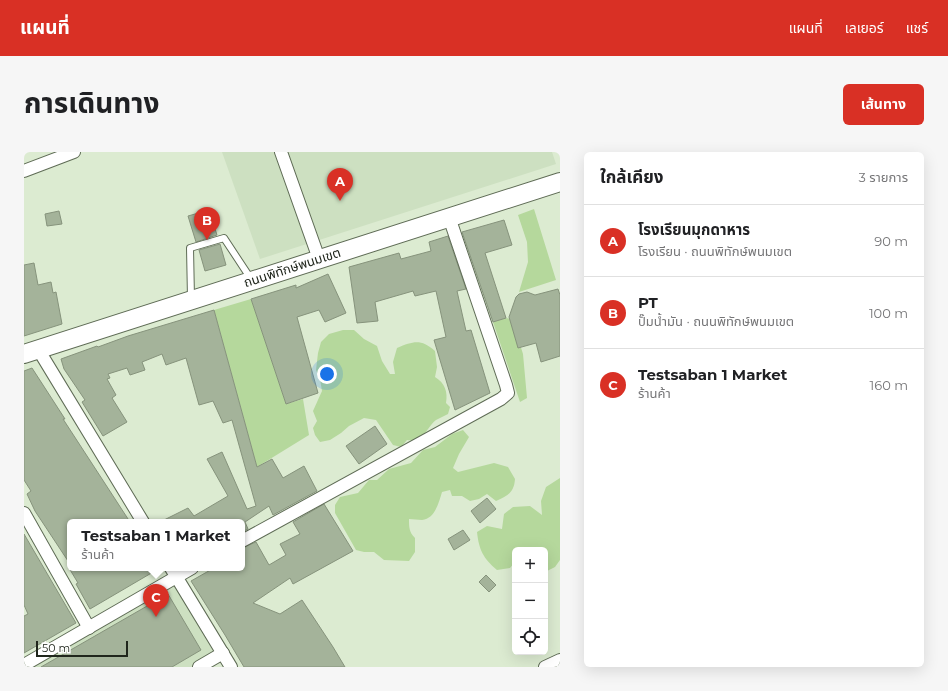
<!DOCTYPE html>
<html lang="th">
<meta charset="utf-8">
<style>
body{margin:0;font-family:Montserrat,"Noto Sans Thai",sans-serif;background:#f6f6f6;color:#202124}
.controls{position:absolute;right:12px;bottom:12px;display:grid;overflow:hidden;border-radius:6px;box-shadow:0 4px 16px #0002}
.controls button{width:36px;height:36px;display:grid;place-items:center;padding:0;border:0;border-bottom:1px solid #e0e0e0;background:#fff;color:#202124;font:20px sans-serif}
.scale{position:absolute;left:12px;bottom:10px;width:92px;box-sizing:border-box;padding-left:4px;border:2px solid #20261c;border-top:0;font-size:11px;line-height:14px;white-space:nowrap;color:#20261c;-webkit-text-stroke:3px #fff;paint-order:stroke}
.you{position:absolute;left:303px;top:222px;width:14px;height:14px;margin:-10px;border:3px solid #fff;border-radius:50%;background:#1a73e8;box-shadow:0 0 0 6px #1a73e833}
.badge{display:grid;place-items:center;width:26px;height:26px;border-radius:50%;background:#d93025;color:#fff;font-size:13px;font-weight:700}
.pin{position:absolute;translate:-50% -33px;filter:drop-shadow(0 1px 2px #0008)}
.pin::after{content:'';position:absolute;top:21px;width:14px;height:12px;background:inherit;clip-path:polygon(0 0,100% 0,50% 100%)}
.popup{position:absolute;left:43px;top:367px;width:178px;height:52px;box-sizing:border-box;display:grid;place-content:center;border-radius:6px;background:#fff;filter:drop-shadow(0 1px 3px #0005);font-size:13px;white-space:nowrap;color:#757577}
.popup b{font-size:15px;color:#202124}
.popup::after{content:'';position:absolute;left:50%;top:100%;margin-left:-8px;border:8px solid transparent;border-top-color:#fff}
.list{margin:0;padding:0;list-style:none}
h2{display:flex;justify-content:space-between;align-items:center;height:52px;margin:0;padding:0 16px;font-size:17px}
h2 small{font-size:13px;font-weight:400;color:#757577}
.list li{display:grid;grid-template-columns:26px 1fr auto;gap:12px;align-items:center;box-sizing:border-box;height:72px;padding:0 16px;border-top:1px solid #e0e0e0}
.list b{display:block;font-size:15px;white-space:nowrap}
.list p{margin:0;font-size:13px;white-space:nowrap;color:#757577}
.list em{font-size:13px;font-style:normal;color:#757577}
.icon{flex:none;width:22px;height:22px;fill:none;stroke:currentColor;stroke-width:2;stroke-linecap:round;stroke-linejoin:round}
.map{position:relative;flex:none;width:536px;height:515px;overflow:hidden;border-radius:6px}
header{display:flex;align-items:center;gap:24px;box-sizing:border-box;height:56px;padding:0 20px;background:#d93025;color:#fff}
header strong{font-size:19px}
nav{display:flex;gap:22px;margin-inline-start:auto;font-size:14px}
.intro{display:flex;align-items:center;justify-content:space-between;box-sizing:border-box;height:96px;padding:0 24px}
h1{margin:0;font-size:28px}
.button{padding:10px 18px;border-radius:6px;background:#d93025;color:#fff;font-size:14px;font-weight:700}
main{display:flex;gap:24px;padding:0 24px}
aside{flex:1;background:#fff;border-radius:6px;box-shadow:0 4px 16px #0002}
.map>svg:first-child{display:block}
.built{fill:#cde0c1}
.green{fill:#b5d89c}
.building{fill:#a4b39a;stroke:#86937c}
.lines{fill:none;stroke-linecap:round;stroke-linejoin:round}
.service-casing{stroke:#5f6c56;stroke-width:8}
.minor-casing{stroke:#5f6c56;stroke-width:14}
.primary-casing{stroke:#5f6c56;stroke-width:20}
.service{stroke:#fff;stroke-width:6}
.minor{stroke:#fff;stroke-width:12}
.primary{stroke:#fff;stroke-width:18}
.labels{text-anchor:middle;stroke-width:3;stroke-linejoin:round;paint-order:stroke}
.street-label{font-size:13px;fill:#20261c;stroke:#fff}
</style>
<header>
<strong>แผนที่</strong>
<nav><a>แผนที่</a><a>เลเยอร์</a><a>แชร์</a></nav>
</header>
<div class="intro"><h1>การเดินทาง</h1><a class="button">เส้นทาง</a></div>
<main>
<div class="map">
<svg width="536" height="515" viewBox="0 0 536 515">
<rect width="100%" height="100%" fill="#dcebd1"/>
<g class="built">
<path d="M198,0H528L532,12L236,107Z"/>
<path d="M152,429L195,500L169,515H3Z"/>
</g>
<g class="green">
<path d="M510,57L532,128L495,140L504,110L503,90L494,63Z"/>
<path d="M227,147L262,252L279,247L285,283L233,315L190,158Z"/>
<path d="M482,166L488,167L499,202L503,246L496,250L469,170Z"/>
<path d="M319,178H330L340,187L353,194L358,209L366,222H371L369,210L373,196C390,189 397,187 411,199L413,215L411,225C421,231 424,240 422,251L426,255L424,262C420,264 416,266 412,268C401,277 401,290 383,288L377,295L369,293L352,268L340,266L325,274L317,281L306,288L296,290L291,283L289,276L293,269L289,259L298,239L296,227L292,218L294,201L297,190L305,182Z"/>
<path d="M439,278L445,285L435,302L429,316L434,320L470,311L484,315L491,327C490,341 484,343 472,349L463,342L455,347L446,349L438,344H428L426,338L418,340C415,350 411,367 398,368C394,368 389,367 385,367C385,375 385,380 391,386V400L385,409L360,408L350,400H340L332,398L311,361V353L316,345L334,341L345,328H353L365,317L387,311L399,298L411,295L428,282Z"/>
<path d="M536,326V408L531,415L521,420V398H491V410L486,416L473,418C459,406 455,398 453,380L463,374L478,377L480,362L489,355L506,354L518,363L517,349L522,335Z"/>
</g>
<g class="building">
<path d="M185,58L193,83L172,90L164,64Z"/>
<path d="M35,59L38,72L23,74L21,62Z"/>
<path d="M480,68L488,93L461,101L482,166L469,170L438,80Z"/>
<path d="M424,84L442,137L433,139L442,179L447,178L466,241L431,258L410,188L422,185L412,139L391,144L389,139L351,150L354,169L333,171L325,115L375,101L377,107L407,99L405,90Z"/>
<path d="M196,92L202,113L181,119L175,98Z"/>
<path d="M10,111L14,133L27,130L29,141L32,140L38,172L0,184V113Z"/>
<path d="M304,122L322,161L301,170L295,158L273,165L294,241L262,252L227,147L272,133V136Z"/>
<path d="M534,137L536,143V204L517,210L512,191L494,196L485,165L492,145L495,142L503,140L511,143Z"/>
<path d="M190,158L233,315L248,307L259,326L280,314L293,339L249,363L245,354L221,370L224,377L218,380V370H136L164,356L170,364L204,344L183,307L198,300L223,357L232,354L208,268L199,271L189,249L175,253L162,206L142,213L138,202L118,210L121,218L106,223L103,216L84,222L86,226L83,227L92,243L88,246L103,270L79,284L58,250L61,248L40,217L37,207L73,194L74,195L104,184Z"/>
<path d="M8,216L41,267H39L106,370H46V412L11,359L3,342L7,339L0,328V219Z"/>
<path d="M351,274L363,292L335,312L322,294Z"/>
<path d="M463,346L472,357L456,371L447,359Z"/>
<path d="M300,352L329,399L269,432L266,426L229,451L256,462L278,448L309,495L321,515H220L201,483L167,429L190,416H218V396L232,390L245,413L262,403L256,392L276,382L269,370Z"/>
<path d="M439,378L446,388L430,398L424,387Z"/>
<path d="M0,382L52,471L0,501V464L4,462L0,453Z"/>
<path d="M45,416H136L66,457L52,432L54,431Z"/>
<path d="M462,423L472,433L465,440L455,430Z"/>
<path d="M144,442L177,498L148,515H17Z"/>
</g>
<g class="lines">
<g class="service-casing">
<path id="service" d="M167,146L166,96L200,86L227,127"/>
</g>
<g class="minor-casing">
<g id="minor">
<path d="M257,0L295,107"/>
<path d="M0,19L50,0"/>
<path d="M14,197L119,370"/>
<path d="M0,361L65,476"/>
<path d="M218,389L477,247L484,241L482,233L425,65"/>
<path d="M147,416L207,515"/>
<path d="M0,513L168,416"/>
<path d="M175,515L199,501"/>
<path d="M521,515L536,508"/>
</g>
</g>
<g class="primary-casing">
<path id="primary" d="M0,202L536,30"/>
</g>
<use href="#service" class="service"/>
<use href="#minor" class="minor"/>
<use href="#primary" class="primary"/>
</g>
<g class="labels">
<g class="street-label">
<text transform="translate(268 115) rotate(-18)" y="5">ถนนพิทักษ์พนมเขต</text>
</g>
</g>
</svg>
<div class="controls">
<button>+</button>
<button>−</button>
<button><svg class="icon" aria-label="locate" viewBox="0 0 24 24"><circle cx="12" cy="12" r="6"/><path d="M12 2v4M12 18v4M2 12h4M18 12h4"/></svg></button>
</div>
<div class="scale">50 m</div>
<div class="you"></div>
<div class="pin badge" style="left:316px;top:49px">A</div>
<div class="pin badge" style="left:183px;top:88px">B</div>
<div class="pin badge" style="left:132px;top:465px">C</div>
<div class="popup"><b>Testsaban 1 Market</b>ร้านค้า</div>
</div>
<aside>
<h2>ใกล้เคียง<small>3 รายการ</small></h2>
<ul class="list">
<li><span class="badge">A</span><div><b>โรงเรียนมุกดาหาร</b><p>โรงเรียน · ถนนพิทักษ์พนมเขต</p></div><em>90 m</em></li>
<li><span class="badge">B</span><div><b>PT</b><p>ปั๊มน้ำมัน · ถนนพิทักษ์พนมเขต</p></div><em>100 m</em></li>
<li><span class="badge">C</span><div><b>Testsaban 1 Market</b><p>ร้านค้า</p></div><em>160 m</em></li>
</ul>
</aside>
</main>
